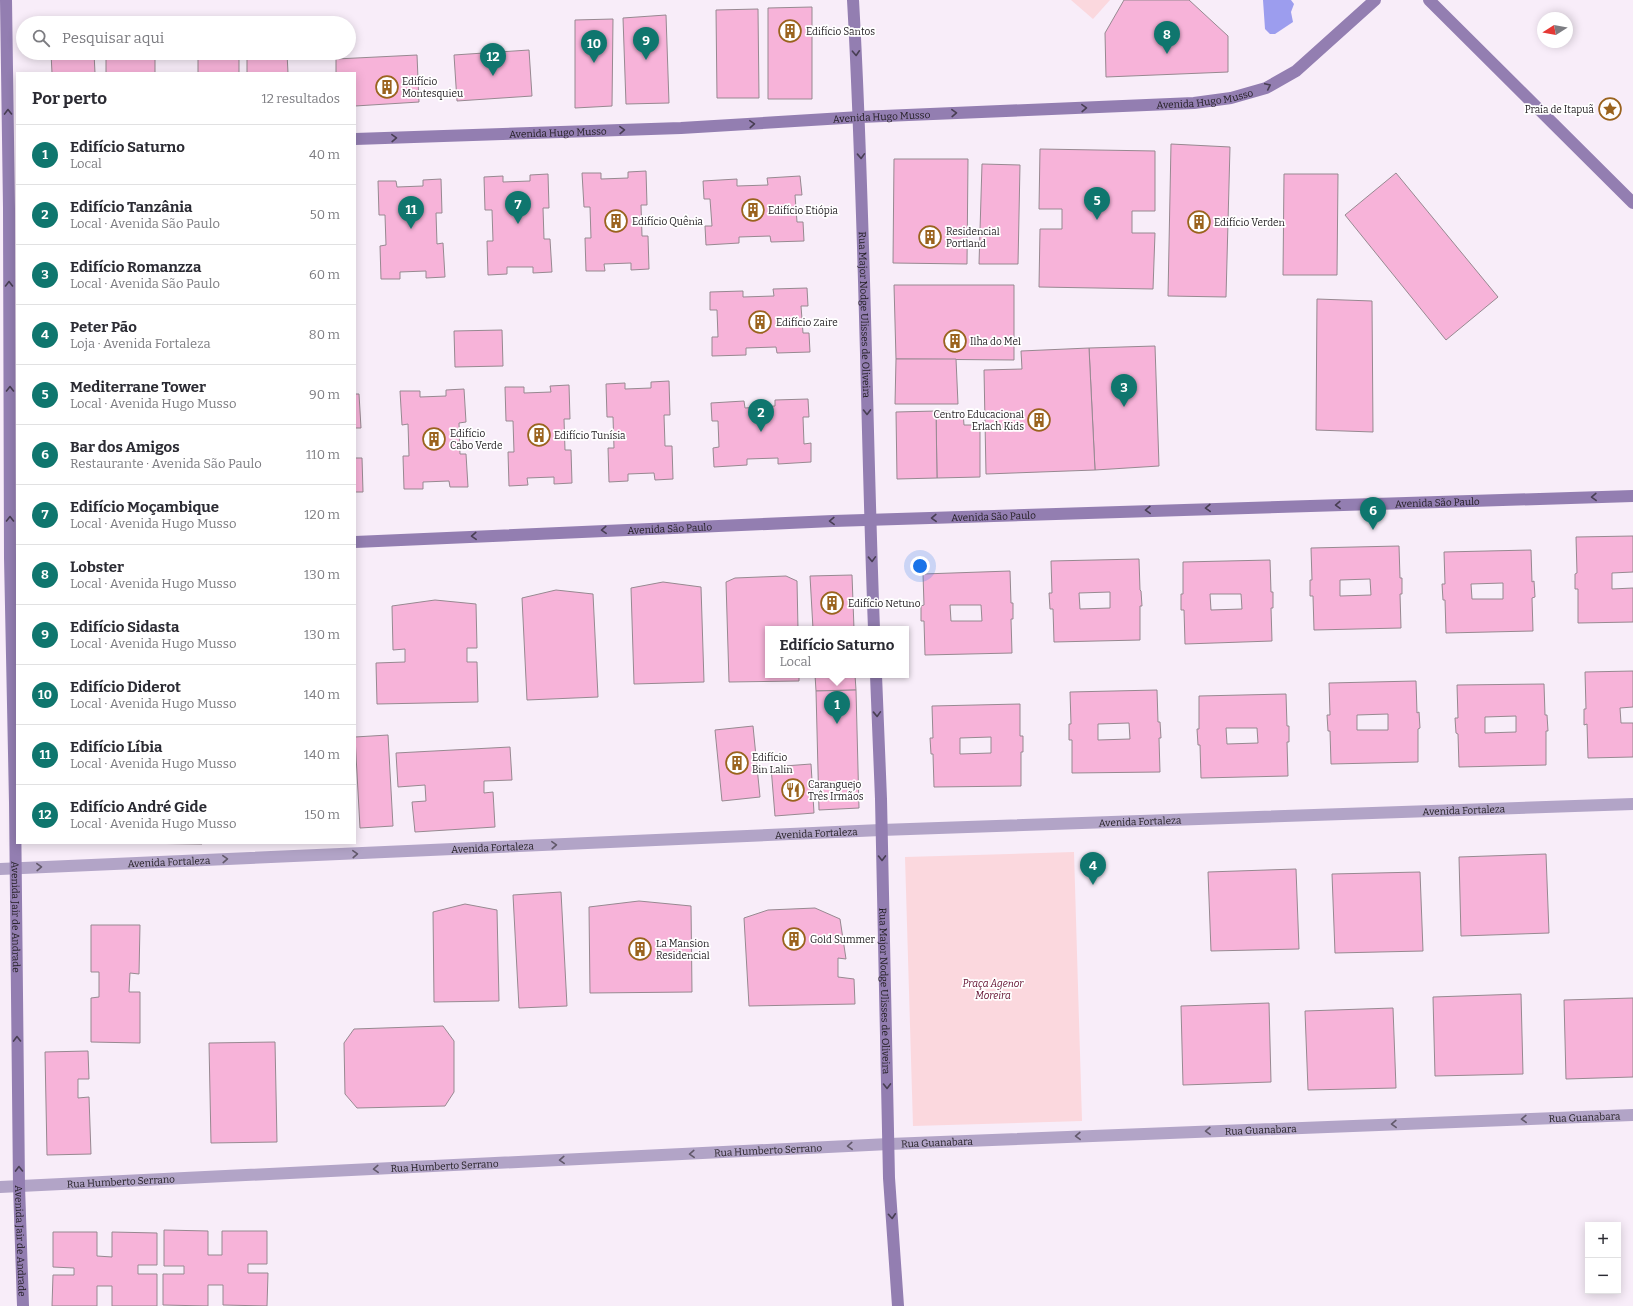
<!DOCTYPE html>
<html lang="pt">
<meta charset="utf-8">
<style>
body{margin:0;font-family:Bitter,serif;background:#f2f2f3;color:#2b2b33}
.controls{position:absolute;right:12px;bottom:12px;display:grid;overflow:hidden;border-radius:0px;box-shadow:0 2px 10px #0003}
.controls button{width:36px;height:36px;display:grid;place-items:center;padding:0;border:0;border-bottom:1px solid #e1e1e2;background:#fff;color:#2b2b33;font:20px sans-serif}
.compass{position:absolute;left:1537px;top:12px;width:36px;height:36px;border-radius:50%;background:#fff;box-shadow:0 2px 10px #0003;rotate:259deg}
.you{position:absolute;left:920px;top:566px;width:14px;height:14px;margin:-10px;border:3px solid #fff;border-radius:50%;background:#1a73e8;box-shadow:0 0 0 6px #1a73e833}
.badge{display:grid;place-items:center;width:26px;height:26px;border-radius:50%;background:#0f766e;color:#fff;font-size:13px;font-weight:700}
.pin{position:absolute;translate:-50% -33px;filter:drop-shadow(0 1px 2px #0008)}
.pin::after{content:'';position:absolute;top:21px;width:14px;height:12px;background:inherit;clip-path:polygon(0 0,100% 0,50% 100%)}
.popup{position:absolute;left:765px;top:626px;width:144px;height:52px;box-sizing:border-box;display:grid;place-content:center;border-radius:0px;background:#fff;filter:drop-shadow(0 1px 3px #0005);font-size:13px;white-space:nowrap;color:#7c7c81}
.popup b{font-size:15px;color:#2b2b33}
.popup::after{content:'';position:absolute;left:50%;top:100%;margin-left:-8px;border:8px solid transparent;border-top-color:#fff}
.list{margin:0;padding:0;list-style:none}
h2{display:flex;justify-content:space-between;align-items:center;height:52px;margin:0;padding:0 16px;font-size:17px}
h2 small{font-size:13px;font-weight:400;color:#7c7c81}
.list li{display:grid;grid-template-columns:26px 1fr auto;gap:12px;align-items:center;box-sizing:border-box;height:60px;padding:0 16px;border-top:1px solid #e1e1e2}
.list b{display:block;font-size:15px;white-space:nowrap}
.list p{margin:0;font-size:13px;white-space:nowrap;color:#7c7c81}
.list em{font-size:13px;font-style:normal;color:#7c7c81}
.icon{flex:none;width:22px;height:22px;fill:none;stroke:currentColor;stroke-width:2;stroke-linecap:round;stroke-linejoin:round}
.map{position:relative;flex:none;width:1633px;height:1306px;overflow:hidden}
.search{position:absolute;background:#fff;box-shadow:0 2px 10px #0003;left:16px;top:16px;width:340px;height:44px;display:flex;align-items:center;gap:10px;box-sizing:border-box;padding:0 14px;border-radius:22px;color:#7c7c81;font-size:15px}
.panel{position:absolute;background:#fff;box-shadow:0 2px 10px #0003;left:16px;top:72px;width:340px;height:772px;border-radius:0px}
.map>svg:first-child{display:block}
.green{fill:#fbd8de}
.water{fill:#9c9dee}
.building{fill:#f7b3d9;stroke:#978991;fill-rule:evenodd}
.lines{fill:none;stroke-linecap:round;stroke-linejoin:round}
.minor{stroke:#b2a4c7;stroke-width:12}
.secondary{stroke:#937eb1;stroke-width:12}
.oneway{stroke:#483e53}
.oneway2{stroke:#62596b}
.labels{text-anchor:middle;stroke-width:3.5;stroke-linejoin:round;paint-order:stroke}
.poi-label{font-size:10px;fill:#201c20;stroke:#fff;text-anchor:start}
.street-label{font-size:10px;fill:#201c20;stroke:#fff}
.park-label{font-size:10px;font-style:italic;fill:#5f0b2b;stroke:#fff}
</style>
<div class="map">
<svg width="1633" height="1306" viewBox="0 0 1633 1306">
<rect width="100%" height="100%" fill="#f8edf9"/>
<g class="green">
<path d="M1071,0H1110L1093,19Z"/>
<path d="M1074,852L1082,1121L913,1126L905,857Z"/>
</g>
<path class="water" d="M1263,0H1291L1294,4L1291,12L1293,22L1275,34H1270L1265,29Z"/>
<g class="building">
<path d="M1124,0H1189L1228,36V72L1106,77L1105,33Z"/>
<path d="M812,7V99H768V8Z"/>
<path d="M758,9L759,98H717L716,10Z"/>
<path d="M666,15L669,103L626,104L623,18Z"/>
<path d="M613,19L612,106L575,108V20Z"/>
<path d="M529,50L532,96L457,101L454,55Z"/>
<path d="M51,53H94L95,73H52Z"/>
<rect x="106" y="53" width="49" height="20"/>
<rect x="198" y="53" width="41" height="20"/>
<path d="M247,53H287L288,73H247Z"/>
<path d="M417,55L419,102L355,106V73H336V59Z"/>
<path d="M1171,144L1230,147L1226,297L1168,296Z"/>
<path d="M1040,149L1155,151V211H1132V233H1155L1153,289L1039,287L1040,229H1062V209H1039Z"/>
<path d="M894,159H968L967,264L893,263Z"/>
<path d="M982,164L1020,165L1018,264H979Z"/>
<path d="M646,171L647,205H641L642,236H648L649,269L631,270V263L604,264L605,271H586L585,238H591L590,207H584L582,173H601V179L628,178V172Z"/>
<path d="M1396,173L1498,297L1446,340L1345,215Z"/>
<path d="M548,174L549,208H543L544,239H550L552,272L533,273V267H507V274L488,275L487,241H493L492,210H485L484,177L503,176V182L530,181V175Z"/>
<path d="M1284,174H1338L1337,275H1283Z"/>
<path d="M800,176L802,195H795L797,222H803L804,241L771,242L770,236L739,237V243L706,245L705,226H712L710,199H704L703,181L737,179V186L768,185L767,178Z"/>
<path d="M441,179L442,213H436L437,244L443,243L445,277L426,278V271L400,272V279H381L380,246L386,245L385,215H379L378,181H396L397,187L423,186V180Z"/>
<path d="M894,285H1014V360L896,359Z"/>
<path d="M807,288L808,306H801L803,333H809L810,352L777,353L776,347L746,348V355L712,356V337H718L717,310H710V292L743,291V297L774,296L773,289Z"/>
<path d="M1317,299L1372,301L1373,432L1316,430Z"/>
<path d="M502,330L503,366L455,367L454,331Z"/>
<path d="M1155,346L1159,466L1095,470L1089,348Z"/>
<path d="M1089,348L1095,470L986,474L984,370L1022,369L1021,351Z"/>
<path d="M896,359H956L958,404H895Z"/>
<path d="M669,381L670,415H664L665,446H672L673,479L655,480L654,473L628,474V481L609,482L608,448H614L613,417H607L606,384L625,383V389L651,388V382Z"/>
<path d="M569,385L570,419H564L565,450H571L572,483L554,484V477L527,478L528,485L509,486L508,452H514L513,421H506L505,387H524V393L551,392L550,386Z"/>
<path d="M464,389L466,422L459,423L460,454H466L468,487H450L449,481L423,482V489H404L403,456H409L408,424L402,425L400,391H420V397L446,396V390Z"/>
<path d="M355,394H359L361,428H355Z"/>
<path d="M808,399L809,417H803L804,444L811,443V462L778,464V458L747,459V465L714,467L713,448L719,447L718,421H712L711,403L744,401L745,408L775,406V400Z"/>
<path d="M936,411L963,412L964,425H980V477L937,478Z"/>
<path d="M936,411L937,478L897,479L896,412Z"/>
<path d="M355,458H362L363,492H355Z"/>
<path d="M1633,536V572L1612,573V589L1633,588V622L1578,623V589H1575V574L1577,573L1576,537Z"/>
<path d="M1399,546L1400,578H1402V594H1400L1401,628L1314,630L1313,596H1310V580H1312L1311,548ZM1370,579L1371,595L1340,596V580Z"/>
<path d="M1531,550L1532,582L1534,581L1535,597L1532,598L1533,631L1446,633L1445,600H1443L1442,584H1445L1444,552ZM1503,583V599H1472L1471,584Z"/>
<path d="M1139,559L1140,590L1141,591L1142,606H1140V640L1054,642L1053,609H1050L1049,593H1052L1051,561ZM1110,592V608L1080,609L1079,593Z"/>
<path d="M1270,560L1271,592H1273V608H1271L1272,641L1185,644L1184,610H1181V594H1183V562ZM1210,594H1241L1242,609L1211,610Z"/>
<path d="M1010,571L1011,603H1013V619H1011L1012,653L925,655L924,621H921V606L924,605L923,574ZM950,605H981L982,621H951Z"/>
<path d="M852,575L854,629H813L810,576Z"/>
<path d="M786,576L797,581L798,629H768V675H799V681L729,682L726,582L735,578Z"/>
<path d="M663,582L701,587L704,682L634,684L631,588Z"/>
<path d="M556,590L593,594L598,697L527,700L522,598Z"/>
<path d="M435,600L476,604L477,648H467V662H477L478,702L377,704L376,663L405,662V649L393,650L392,606Z"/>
<path d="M1633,671V707L1620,708L1621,723H1633V757L1588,758L1587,724L1584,725V709H1586L1585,672Z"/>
<path d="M815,675H855L856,690L816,691Z"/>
<path d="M1416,681L1417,713L1419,712L1420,728L1418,729V762L1331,764L1330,731H1328L1327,715H1330L1329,683ZM1388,714V730H1357V715Z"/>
<path d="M1544,684L1545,715H1547L1548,731H1546V765L1459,767L1458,734L1456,733L1455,718H1458L1457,685ZM1516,716V732L1485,733V717Z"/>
<path d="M856,690L859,808L819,810L816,691Z"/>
<path d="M1157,690L1158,722H1160L1161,738H1159L1160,772L1072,773V740H1069V724H1071L1070,692ZM1129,723L1130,739L1098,740V724Z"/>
<path d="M1286,694L1287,726H1289V742H1287L1288,776L1201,778L1200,745H1198L1197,729H1199V696ZM1226,728H1257L1258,743L1227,744Z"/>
<path d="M1020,704V736H1023V752H1021V786L934,787L933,754H931L930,738H933L932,706ZM991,737V753L960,754V738Z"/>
<path d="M753,726L760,797L722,801L715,730Z"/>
<path d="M388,735L393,826L360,828L355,737Z"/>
<path d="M510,747L512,780L484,781V793L493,792L495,827L415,832L412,802L426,801L425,785L398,787L396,753Z"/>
<path d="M811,764L814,813L775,816L771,767Z"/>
<path d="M130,843H202V844Z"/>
<path d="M1546,854L1549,933L1461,936L1459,857Z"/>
<path d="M1296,869L1299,949L1211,951L1208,872Z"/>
<path d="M1420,872L1423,951L1335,953L1332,874Z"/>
<path d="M561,892L567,1006L519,1008L513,895Z"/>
<path d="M639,901L691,906L692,992L590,993L589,907Z"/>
<path d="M465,904L497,910L499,1001L434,1002L433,912Z"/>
<path d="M815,908L840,919L846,959L838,958V977L854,979L855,1004L749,1006L744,918L768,910Z"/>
<path d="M91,925H140L139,974L130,973L129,992H140V1043L91,1042V998L99,997V972H91Z"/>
<path d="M1521,994L1523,1074L1435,1076L1433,997Z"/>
<path d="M1633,998V1077L1566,1079L1564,1000Z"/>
<path d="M1269,1003L1271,1082L1183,1085L1181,1006Z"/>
<path d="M1393,1008L1396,1088L1308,1090L1305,1011Z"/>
<path d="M443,1026L454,1041V1092L445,1106L357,1108L345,1094L344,1043L354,1029Z"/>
<path d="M275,1042L277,1142L211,1143L209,1043Z"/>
<path d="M88,1051L89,1079H78V1098L89,1097L91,1154L47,1155L45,1052Z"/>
<path d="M164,1230L208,1231V1255H222V1231H267V1264H248V1273H268L267,1306L223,1305V1285H208V1306L163,1305V1274H184V1266H164Z"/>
<path d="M53,1232H97V1256L112,1257V1232L157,1233V1265H138V1274H157V1306H112V1286H97V1306H52L53,1275H74V1268L53,1267Z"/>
</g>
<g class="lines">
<g class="minor">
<path id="s1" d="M0,869L881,830L1633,804"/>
<path id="s2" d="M0,1187L889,1144L1633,1115"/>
</g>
<g class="secondary">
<path id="s3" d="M6,0L9,208L10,558L15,802L19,1186L23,1306"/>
<path id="s4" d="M853,0C865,209 866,419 874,629"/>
<path d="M1429,0L1633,203"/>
<path id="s5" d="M355,139L681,128L860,117L1194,103L1231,98L1266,88L1296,71L1375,0"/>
<path id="s6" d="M355,542L833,521L1633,496"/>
<path id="s7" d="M876,675L881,799L889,1178L898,1306"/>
</g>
</g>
<defs><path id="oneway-chevron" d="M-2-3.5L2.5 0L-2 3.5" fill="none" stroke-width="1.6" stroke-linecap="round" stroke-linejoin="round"/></defs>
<g class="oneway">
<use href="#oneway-chevron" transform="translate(856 53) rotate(87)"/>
<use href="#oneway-chevron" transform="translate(1268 86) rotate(-25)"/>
<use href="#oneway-chevron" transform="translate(1084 108) rotate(-2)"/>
<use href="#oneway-chevron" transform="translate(8 112) rotate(-91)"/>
<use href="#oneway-chevron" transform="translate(954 113) rotate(-2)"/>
<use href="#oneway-chevron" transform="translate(752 124) rotate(-4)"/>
<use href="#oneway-chevron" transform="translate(622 130) rotate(-2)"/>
<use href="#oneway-chevron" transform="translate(394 138) rotate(-2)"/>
<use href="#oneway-chevron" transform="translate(861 156) rotate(88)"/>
<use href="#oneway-chevron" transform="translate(9 284) rotate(-90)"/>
<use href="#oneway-chevron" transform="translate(10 389) rotate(-90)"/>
<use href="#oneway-chevron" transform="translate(867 412) rotate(89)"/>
<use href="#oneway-chevron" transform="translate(1594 497) rotate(178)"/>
<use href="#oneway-chevron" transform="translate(1338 505) rotate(178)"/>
<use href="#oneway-chevron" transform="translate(1208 508) rotate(178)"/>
<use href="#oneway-chevron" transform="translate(1148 510) rotate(178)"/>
<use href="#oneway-chevron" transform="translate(934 518) rotate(178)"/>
<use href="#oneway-chevron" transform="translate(10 519) rotate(-90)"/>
<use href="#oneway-chevron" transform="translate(832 521) rotate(178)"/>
<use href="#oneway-chevron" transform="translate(604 530) rotate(177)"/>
<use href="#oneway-chevron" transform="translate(474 536) rotate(177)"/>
<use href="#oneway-chevron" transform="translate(872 559) rotate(88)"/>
<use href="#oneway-chevron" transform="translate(877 714) rotate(88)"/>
<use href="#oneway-chevron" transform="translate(882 858) rotate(89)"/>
<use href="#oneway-chevron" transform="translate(17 1039) rotate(-91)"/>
<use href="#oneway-chevron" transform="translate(887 1086) rotate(89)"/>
<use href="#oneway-chevron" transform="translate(19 1169) rotate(-91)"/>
<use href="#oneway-chevron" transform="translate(892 1216) rotate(86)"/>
</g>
<g class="oneway2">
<use href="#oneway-chevron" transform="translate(554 845) rotate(-3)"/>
<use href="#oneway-chevron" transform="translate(355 854) rotate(-3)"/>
<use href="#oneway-chevron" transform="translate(225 859) rotate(-3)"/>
<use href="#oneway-chevron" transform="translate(39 867) rotate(-2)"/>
<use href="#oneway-chevron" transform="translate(1524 1119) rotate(178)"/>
<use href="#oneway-chevron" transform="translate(1394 1124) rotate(178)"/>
<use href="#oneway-chevron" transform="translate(1208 1131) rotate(178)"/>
<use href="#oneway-chevron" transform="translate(1078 1136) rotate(178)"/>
<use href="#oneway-chevron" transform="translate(850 1146) rotate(177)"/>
<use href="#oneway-chevron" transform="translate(692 1154) rotate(177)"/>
<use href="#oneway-chevron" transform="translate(562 1160) rotate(177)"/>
<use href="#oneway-chevron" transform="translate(376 1169) rotate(177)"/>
</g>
<defs>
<g id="building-ring" transform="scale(1.15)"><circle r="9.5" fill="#fff" stroke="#9a631e" stroke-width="1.5"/><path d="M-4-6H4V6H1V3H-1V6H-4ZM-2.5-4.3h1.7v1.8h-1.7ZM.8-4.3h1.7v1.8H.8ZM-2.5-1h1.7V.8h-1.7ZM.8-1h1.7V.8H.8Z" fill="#9a631e"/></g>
<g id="sight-ring" transform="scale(1.15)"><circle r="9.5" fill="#fff" stroke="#9a631e" stroke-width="1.5"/><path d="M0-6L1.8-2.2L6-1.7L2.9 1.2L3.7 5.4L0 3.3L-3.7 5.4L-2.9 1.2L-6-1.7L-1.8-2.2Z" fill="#9a631e"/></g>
<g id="restaurant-ring" transform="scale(1.15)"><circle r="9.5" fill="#fff" stroke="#9a631e" stroke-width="1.5"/><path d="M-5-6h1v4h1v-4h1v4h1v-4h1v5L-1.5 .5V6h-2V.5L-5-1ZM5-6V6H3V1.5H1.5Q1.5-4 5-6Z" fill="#9a631e"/></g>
</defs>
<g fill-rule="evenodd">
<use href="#building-ring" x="790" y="31"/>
<use href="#building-ring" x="387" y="87"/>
<use href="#sight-ring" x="1610" y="109"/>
<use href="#building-ring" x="753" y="210"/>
<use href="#building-ring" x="616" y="221"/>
<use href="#building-ring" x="1199" y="222"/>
<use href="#building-ring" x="930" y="237"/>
<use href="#building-ring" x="760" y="322"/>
<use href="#building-ring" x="955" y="341"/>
<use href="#building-ring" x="1039" y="420"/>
<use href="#building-ring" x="539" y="435"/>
<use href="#building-ring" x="434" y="439"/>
<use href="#building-ring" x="832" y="603"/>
<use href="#building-ring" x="737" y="763"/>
<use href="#restaurant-ring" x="793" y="790"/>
<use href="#building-ring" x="794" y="939"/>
<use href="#building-ring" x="640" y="949"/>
</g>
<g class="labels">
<g class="poi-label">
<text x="806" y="35">Edifício Santos</text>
<text x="402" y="85">Edifício<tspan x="402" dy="12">Montesquieu</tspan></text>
<text x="1594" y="113" text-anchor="end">Praia de Itapuã</text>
<text x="768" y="214">Edifício Etiópia</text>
<text x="632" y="225">Edifício Quênia</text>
<text x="1214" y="226">Edifício Verden</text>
<text x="946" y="235">Residencial<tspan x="946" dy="12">Portland</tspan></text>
<text x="776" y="326">Edifício Zaire</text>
<text x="970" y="345">Ilha do Mel</text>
<text x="1024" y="418" text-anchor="end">Centro Educacional<tspan x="1024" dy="12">Erlach Kids</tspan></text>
<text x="450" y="437">Edifício<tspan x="450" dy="12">Cabo Verde</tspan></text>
<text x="554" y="439">Edifício Tunísia</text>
<text x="848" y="607">Edifício Netuno</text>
<text x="752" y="761">Edifício<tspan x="752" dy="12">Bin Lalin</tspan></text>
<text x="808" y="788">Caranguejo<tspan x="808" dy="12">Três Irmãos</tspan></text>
<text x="810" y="943">Gold Summer</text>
<text x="656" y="947">La Mansion<tspan x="656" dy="12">Residencial</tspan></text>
</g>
<g class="street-label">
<text dy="4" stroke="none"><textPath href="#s5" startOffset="851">Avenida Hugo Musso</textPath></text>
<text dy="4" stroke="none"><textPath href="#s5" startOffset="527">Avenida Hugo Musso</textPath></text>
<text dy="4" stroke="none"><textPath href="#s5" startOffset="203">Avenida Hugo Musso</textPath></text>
<text dy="4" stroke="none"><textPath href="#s4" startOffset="315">Rua Major Nodge Ulisses de Oliveira</textPath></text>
<text dy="4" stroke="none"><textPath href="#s6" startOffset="1083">Avenida São Paulo</textPath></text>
<text dy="4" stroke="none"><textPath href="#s6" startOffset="639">Avenida São Paulo</textPath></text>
<text dy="4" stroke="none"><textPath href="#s6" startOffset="315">Avenida São Paulo</textPath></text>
<text dy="4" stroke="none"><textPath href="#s1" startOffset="1465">Avenida Fortaleza</textPath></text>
<text dy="4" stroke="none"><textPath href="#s1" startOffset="1141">Avenida Fortaleza</textPath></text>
<text dy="4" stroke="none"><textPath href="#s1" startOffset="817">Avenida Fortaleza</textPath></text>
<text dy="4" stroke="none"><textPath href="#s1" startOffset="493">Avenida Fortaleza</textPath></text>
<text dy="4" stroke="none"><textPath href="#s1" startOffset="169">Avenida Fortaleza</textPath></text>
<text dy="4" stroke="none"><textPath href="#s3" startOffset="917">Avenida Jair de Andrade</textPath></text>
<text dy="4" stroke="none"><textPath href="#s7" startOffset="316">Rua Major Nodge Ulisses de Oliveira</textPath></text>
<text dy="4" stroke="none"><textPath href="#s2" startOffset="1586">Rua Guanabara</textPath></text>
<text dy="4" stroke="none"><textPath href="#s2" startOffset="1262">Rua Guanabara</textPath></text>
<text dy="4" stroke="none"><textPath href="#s2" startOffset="938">Rua Guanabara</textPath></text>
<text dy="4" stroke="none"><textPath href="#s2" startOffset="769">Rua Humberto Serrano</textPath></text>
<text dy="4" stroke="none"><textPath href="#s2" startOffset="445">Rua Humberto Serrano</textPath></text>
<text dy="4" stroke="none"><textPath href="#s2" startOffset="121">Rua Humberto Serrano</textPath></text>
<text dy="4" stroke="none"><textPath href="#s3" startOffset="1241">Avenida Jair de Andrade</textPath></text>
</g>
<g class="park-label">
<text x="993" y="987">Praça Agenor<tspan x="993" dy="12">Moreira</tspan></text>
</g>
</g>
</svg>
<div class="controls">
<button>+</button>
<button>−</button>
</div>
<svg class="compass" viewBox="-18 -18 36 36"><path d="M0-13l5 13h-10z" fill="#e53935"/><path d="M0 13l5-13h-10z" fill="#7c7c81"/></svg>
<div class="you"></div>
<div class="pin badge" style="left:837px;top:724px">1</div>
<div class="popup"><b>Edifício Saturno</b>Local</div>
<div class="pin badge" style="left:761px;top:432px">2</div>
<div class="pin badge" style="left:1124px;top:407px">3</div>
<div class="pin badge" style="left:1093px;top:885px">4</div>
<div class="pin badge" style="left:1097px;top:220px">5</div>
<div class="pin badge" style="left:1373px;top:530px">6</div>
<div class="pin badge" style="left:518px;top:224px">7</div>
<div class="pin badge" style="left:1167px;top:54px">8</div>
<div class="pin badge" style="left:646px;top:60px">9</div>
<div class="pin badge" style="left:594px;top:63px">10</div>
<div class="pin badge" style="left:411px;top:229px">11</div>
<div class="pin badge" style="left:493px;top:76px">12</div>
<div class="search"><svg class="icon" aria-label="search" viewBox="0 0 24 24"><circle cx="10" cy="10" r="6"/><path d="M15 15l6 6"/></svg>Pesquisar aqui</div>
<section class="panel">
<h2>Por perto<small>12 resultados</small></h2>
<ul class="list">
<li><span class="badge">1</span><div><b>Edifício Saturno</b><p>Local</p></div><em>40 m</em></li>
<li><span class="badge">2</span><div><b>Edifício Tanzânia</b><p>Local · Avenida São Paulo</p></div><em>50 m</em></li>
<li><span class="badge">3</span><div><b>Edifício Romanzza</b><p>Local · Avenida São Paulo</p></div><em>60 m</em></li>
<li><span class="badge">4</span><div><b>Peter Pão</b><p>Loja · Avenida Fortaleza</p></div><em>80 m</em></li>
<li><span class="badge">5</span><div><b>Mediterrane Tower</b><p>Local · Avenida Hugo Musso</p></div><em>90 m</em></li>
<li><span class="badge">6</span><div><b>Bar dos Amigos</b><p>Restaurante · Avenida São Paulo</p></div><em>110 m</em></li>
<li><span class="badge">7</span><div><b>Edifício Moçambique</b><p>Local · Avenida Hugo Musso</p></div><em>120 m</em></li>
<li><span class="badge">8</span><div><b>Lobster</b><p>Local · Avenida Hugo Musso</p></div><em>130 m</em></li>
<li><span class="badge">9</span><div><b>Edifício Sidasta</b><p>Local · Avenida Hugo Musso</p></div><em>130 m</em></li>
<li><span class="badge">10</span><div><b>Edifício Diderot</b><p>Local · Avenida Hugo Musso</p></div><em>140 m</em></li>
<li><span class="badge">11</span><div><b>Edifício Líbia</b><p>Local · Avenida Hugo Musso</p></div><em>140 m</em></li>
<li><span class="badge">12</span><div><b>Edifício André Gide</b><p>Local · Avenida Hugo Musso</p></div><em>150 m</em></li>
</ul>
</section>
</div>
